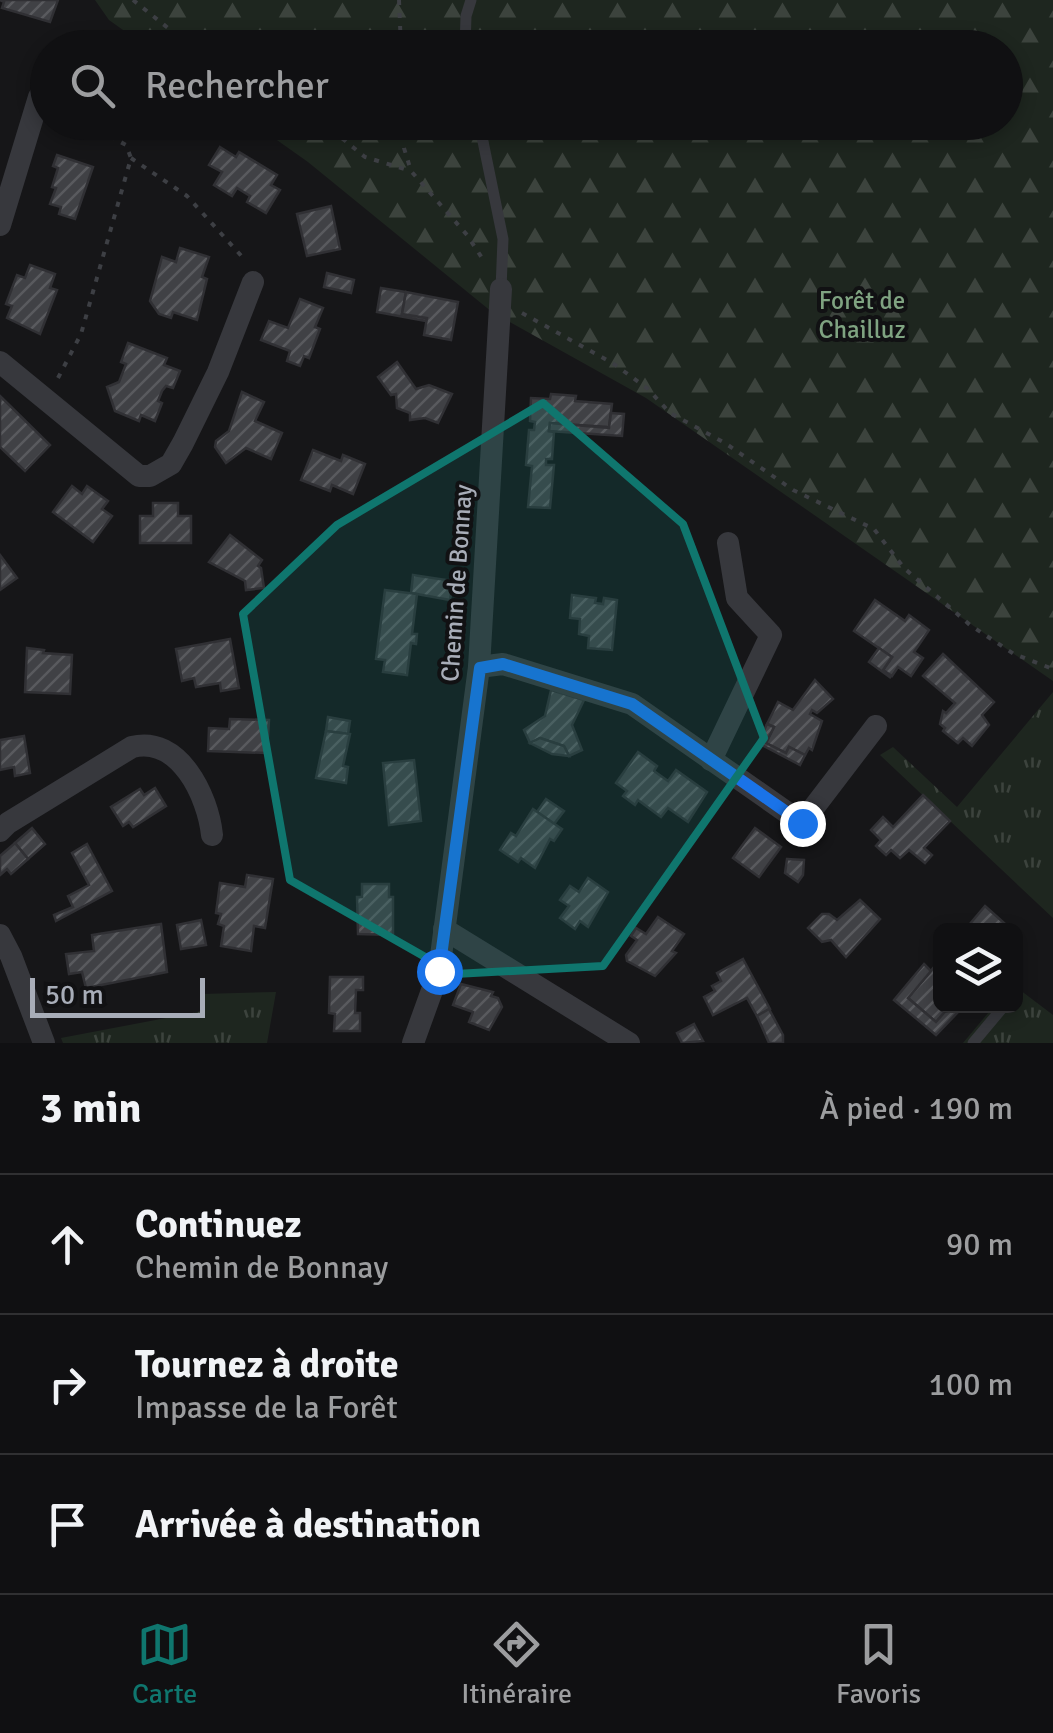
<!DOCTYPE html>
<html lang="fr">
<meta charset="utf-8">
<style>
body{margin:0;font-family:Signika,sans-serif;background:#19191b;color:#f1f3f6}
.controls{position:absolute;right:30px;bottom:30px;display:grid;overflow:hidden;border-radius:15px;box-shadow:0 5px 15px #0003}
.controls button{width:90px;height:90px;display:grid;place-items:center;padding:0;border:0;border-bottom:2px solid #303032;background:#101012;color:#f1f3f6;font:50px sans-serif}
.scale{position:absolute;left:30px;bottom:25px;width:175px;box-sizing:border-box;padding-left:10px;border:5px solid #a8adb8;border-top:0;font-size:28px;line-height:35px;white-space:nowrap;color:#a8adb8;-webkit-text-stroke:8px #111113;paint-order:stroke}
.stop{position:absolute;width:30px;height:30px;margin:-22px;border:8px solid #1a73e8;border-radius:50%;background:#fff}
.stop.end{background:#1a73e8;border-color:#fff;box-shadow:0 2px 10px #0008}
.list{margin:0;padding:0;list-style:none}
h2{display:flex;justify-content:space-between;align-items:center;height:130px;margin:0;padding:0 40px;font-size:42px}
h2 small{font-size:32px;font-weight:400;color:#9c9d9f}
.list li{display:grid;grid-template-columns:65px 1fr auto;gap:30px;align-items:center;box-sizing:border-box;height:140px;padding:0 40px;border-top:2px solid #303032}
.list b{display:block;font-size:38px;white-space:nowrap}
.list p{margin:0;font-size:32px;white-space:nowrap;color:#9c9d9f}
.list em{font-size:32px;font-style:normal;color:#9c9d9f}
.icon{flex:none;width:55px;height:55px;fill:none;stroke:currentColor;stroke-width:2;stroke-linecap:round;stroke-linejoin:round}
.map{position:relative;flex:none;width:1053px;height:1043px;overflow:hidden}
.search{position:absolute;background:#101012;box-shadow:0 5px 15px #0003;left:30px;right:30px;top:30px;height:110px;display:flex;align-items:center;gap:25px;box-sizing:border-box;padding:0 35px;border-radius:55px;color:#9c9d9f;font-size:38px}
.sheet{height:550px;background:#101012}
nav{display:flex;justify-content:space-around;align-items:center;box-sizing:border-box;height:140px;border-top:2px solid #303032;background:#101012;font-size:28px;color:#9c9d9f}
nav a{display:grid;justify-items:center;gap:5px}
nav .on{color:#0f766e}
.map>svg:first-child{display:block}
.grass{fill:url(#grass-tufts)}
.forest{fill:url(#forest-firs)}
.building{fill:url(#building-hatch);stroke:#303034;stroke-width:2.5}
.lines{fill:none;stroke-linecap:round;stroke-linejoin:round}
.path{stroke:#3d3f44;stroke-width:4;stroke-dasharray:5 8;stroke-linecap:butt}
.service{stroke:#37383d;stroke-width:11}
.minor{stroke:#37383d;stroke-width:22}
.route{stroke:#1a73e8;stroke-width:12}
.marked{fill:#0f766e;fill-opacity:0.2;stroke:#0f766e;stroke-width:8;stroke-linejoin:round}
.labels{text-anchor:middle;stroke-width:8;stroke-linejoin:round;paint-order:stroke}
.park-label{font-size:25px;fill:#7fa381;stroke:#111113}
.street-label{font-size:25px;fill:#a8adb8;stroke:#111113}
</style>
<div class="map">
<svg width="1053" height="1043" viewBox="0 0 1053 1043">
<defs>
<pattern id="grass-tufts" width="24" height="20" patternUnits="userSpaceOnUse" patternTransform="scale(2.5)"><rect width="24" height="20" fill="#1e261f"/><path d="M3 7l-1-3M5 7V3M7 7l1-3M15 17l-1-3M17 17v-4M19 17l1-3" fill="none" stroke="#3c433d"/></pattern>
<pattern id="forest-firs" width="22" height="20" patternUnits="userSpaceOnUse" patternTransform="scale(2.5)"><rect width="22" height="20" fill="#1e261f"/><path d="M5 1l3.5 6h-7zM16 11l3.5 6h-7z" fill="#3c433d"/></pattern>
<pattern id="building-hatch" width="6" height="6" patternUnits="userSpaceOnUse" patternTransform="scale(2.5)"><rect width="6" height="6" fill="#404145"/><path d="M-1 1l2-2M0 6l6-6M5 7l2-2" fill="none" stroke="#595a5e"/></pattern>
</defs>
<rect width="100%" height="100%" fill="#161618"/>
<g class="grass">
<path d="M1053,692V918L880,755L893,747L957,807Z"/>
<path d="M1016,987L1053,1015V1043H963L994,1006H1016Z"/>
<path d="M276,992L267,1043H63L61,1038L203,1011V994Z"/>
</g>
<path class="forest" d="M95,0H1053V681L646,398L492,312L308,162L253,123L1006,122V48L147,47L109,20Z"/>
<g class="building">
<path d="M0,0H58L50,22L2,8L4,2Z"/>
<path d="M220,147L236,157L239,152L277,175L271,185L280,190L266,213L247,202L250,196L237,188L232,196L214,185L222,172L209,165Z"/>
<path d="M57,155L93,167L75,219L59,214L61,207L50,204L56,188L52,187L58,168L53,166Z"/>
<path d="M331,206L340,249L307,256L297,214Z"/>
<path d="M180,248L209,257L202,277L207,279L197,320L173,312L171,318L159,314L150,301L162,257L176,262Z"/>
<path d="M30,265L55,274L50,288L57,290L40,334L7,318L12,306L6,304L17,275L25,278Z"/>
<path d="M327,273L354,280L351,293L324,287Z"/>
<path d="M381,288L406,292L402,314L427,318L426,321L377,312Z"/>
<path d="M406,292L458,302L451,340L424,335L427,318L402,314Z"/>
<path d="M300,299L323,308L315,327L320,329L309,358L304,356L300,366L287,361L290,351L261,340L269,321L288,328Z"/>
<path d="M128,343L167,358L164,365L180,371L173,388L166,386L162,391L158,401L162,403L155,421L141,415L139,421L115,411L107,387L119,382L126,364L121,362Z"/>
<path d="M397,362L416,389L429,385L452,394L438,423L425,418L410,420V413L397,408L396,394L391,395L378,377Z"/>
<path d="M242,392L264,402L255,421L282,433L271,459L246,448L226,463L215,447L216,441L229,431Z"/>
<path d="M551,394L576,396L575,401L612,404L609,427L550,423L549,431L554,432L552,459H546V465H554L550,508L528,507L532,466L526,465L529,430H534L535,422L530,421L531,398L550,399Z"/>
<path d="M0,396L50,445L25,471L0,447Z"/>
<path d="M611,413L624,414L622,436L549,431L550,423L609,428Z"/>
<path d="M313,450L341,461L343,455L365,464L353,494L332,485L330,491L301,480Z"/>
<path d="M72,486L82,494L87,486L108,501L102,509L112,516L93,542L53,512Z"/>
<path d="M153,503H178V516H191V543H140V516H153Z"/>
<path d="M230,535L262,560L258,566L261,568L264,588L246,590L245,581L209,562Z"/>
<path d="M0,555L17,578L0,590Z"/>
<path d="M413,575L453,581L450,600L411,593Z"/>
<path d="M385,590L417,594L412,634H417L416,644L411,643L407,675L383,672L385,660L376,659Z"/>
<path d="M572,595L596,598L595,603L603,604L604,598L617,600L612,650L588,648L589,636L579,634L580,619L570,618Z"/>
<path d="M875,600L905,621L909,615L929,630L914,652L923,658L911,676L898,667L892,676L883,670L892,657L854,631Z"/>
<path d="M230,639L239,688L221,691L220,683L196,687L194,678L182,681L176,649Z"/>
<path d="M27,648L44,650L43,653L72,655L70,694L25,692Z"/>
<path d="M879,648L892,657L883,670L891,678L869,662Z"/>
<path d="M943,654L994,702L982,715L989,725L972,746L963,738L958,743L943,731L945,728L940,724L943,711L946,713L955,703L923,676Z"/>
<path d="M815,680L833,699L817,713L812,710L810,714L822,721L812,750L809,748L805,755L789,747L786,753L766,743L774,727L767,724L778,702L793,710Z"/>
<path d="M551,690L584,700L572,725L582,750L569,756L564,746L540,738L530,743L524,730L545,716Z"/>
<path d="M328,717L350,721L348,734L326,731Z"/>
<path d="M230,719L269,720L267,753L208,751L209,728L229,729Z"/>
<path d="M767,724L774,727L766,743L786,753L789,747L805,755L800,765L758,743Z"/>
<path d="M326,731L350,734L343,766L348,767L346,783L316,778Z"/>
<path d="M24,736L30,773L15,776L14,767L0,770V740Z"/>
<path d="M540,738L564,746L569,756L552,754L530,743Z"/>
<path d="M638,752L657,766L654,771L668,781L676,770L707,792L688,822L668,808L661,817L638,800L635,805L623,796L627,791L616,783Z"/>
<path d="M414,760L421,821L389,825L383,763Z"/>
<path d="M155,788L166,806L133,827L129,822L123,826L111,807L140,789L144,795Z"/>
<path d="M923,795L950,821L924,848L932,855L925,863L909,850L900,858L891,850L886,855L876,846L881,840L871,830L883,817L893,827Z"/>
<path d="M546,799L564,811L554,824L537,812Z"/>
<path d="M533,809L562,829L554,841L550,839L535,868L521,858L518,862L500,850L511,833L516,836Z"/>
<path d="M32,828L45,844L28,859L15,843Z"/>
<path d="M755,828L781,847L759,877L733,858Z"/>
<path d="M15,843L28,859L11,874L7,869L0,875V856Z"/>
<path d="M87,844L112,891L56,921L54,915L73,907L68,896L89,885L72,853Z"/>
<path d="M787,859L804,860L803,875L798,882L785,873Z"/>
<path d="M247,875L273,879L265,928L254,926L251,951L221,946L224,926L218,924L221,914L216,913L220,883L245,887Z"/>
<path d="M588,878L608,892L588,927L580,921L575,929L560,918L569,906L560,900L570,886L579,892Z"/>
<path d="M362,884H389V897H393V935L358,934L357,897H362Z"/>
<path d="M860,900L880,919L846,957L831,940L822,942L808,928L822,914H829L837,920Z"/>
<path d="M985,906L1013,931H964Z"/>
<path d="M658,917L684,934L672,951L676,953L655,976L627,961L626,955L637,940L631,936L636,928L646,934Z"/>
<path d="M201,920L206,945L181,949L177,925Z"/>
<path d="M161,924L167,972L86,988L82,972L69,974L66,954L94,951L92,935Z"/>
<path d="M743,959L770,1009L757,1016L747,998L713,1015L704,997L715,991L712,986L721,981L717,973Z"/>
<path d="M940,960V1006H950L936,1022L908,998Z"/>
<path d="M924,964L931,971L908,998L936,1022L950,1006L961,1009L936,1035L894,1000Z"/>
<path d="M330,977H363V990H356L355,1013H360V1031H334L335,1014L329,1013Z"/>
<path d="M461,984L493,992L491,996L498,998L502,1007L489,1030L469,1022L473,1012L453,1005Z"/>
<path d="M769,1009L783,1035V1043H769L757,1016Z"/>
<path d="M694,1024L703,1041L682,1043L677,1033Z"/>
</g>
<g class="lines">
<g class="path">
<path d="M133,0L193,48"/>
<path d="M399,0L401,48"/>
<path d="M322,122L365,157L411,171"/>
<path d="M403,122L404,148L411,171L467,235L484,261"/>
<path d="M131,158L187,196L246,261"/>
<path d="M522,313L614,364L648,389L670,413L725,443L793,490L874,529L904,568L970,625L1014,654L1053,669"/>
<path d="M58,378L81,334L131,158L126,145L84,122"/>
</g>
<g class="service">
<path d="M465,48L466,16L471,0"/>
<path d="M479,122L503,239L501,289"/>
<path d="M973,1043L1004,1006"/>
</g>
<g class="minor">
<path d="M0,225L39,97"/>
<path d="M0,362L139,476H150L171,464L183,443L218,372L253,282"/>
<path d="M479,667L503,664L632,704L802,823L876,726"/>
<path d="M711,760L771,635L737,598L728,543"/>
<path d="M0,831L8,823L132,747C179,735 208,796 212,835"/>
<path d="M444,929L629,1043"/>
<path d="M0,935L11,956L44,1043"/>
<path d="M413,1043L439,971L479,667L501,289"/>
</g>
</g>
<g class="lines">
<path class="route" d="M439,971L480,668L503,664L632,704L802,823"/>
</g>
<path class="marked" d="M543,403L683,524L764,738L603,966L455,974L290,880L243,614L337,525Z"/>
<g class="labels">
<g class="park-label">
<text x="862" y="309">Forêt de<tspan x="862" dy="29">Chailluz</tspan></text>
</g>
<g class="street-label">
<text transform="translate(456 583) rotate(-86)" y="9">Chemin de Bonnay</text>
</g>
</g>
</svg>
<div class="controls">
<button><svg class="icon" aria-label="layers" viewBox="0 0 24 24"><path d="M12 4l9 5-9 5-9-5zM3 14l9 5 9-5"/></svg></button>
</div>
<div class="scale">50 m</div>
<div class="stop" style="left:439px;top:971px"></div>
<div class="stop end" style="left:802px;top:823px"></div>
<div class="search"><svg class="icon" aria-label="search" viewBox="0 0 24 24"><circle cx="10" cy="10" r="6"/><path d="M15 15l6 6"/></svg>Rechercher</div>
</div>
<section class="sheet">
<h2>3 min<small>À pied · 190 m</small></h2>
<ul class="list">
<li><svg class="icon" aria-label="ahead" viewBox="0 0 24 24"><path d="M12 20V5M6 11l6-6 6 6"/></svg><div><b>Continuez</b><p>Chemin de Bonnay</p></div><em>90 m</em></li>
<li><svg class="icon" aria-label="right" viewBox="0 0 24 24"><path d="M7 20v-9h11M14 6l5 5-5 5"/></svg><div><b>Tournez à droite</b><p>Impasse de la Forêt</p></div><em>100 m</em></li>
<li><svg class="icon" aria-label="arrive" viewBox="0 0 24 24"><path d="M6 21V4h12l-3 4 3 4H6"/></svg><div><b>Arrivée à destination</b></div></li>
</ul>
</section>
<nav>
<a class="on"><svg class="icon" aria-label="map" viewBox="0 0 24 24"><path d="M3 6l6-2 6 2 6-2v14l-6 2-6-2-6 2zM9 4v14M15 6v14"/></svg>Carte</a>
<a><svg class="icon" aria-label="directions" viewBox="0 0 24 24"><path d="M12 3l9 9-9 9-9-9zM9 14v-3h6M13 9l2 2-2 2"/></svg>Itinéraire</a>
<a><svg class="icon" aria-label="saved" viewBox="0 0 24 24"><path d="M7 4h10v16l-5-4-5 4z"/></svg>Favoris</a>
</nav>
